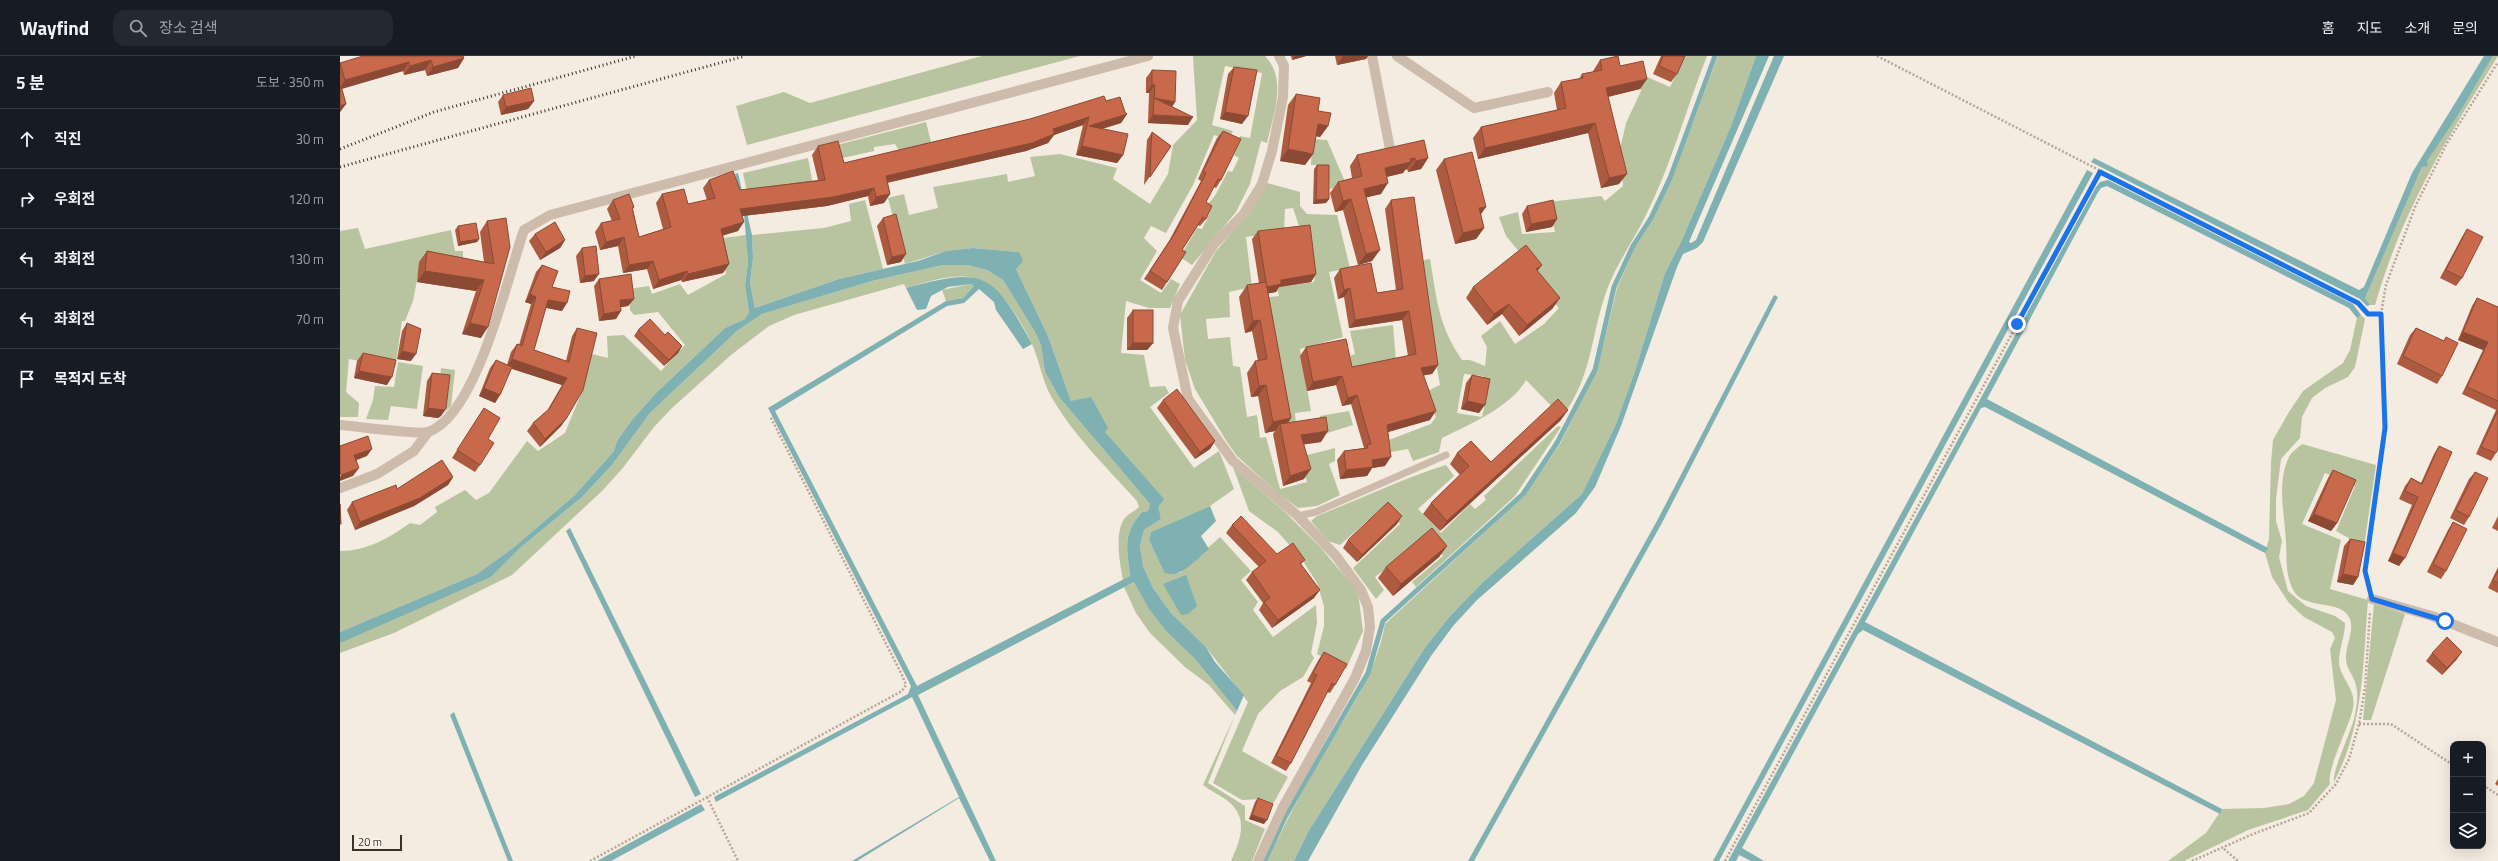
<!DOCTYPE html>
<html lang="ko">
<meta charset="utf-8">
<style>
body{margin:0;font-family:"Titillium Web","Noto Sans KR",sans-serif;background:#242831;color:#f1f3f6}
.controls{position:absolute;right:12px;bottom:12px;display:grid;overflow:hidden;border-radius:8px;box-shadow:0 4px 16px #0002}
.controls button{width:36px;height:36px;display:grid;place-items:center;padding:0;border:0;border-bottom:1px solid #363941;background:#171b24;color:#f1f3f6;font:20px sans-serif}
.scale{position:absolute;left:12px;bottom:10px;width:50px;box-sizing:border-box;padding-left:4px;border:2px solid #3b302b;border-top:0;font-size:11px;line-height:14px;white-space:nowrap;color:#3b302b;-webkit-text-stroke:3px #fbf5ee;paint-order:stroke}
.stop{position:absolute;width:12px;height:12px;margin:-9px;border:3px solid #1a73e8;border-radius:50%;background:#fff}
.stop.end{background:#1a73e8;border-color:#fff;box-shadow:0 1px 4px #0008}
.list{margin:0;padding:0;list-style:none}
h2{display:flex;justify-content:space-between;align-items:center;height:52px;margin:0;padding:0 16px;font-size:17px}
h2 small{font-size:13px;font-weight:400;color:#9ea1a6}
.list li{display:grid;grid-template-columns:26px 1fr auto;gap:12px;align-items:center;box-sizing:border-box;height:60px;padding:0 16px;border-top:1px solid #363941}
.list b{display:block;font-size:15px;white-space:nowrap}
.list em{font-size:13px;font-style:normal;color:#9ea1a6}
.icon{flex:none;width:22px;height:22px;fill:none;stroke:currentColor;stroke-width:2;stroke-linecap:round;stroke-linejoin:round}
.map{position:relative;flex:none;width:2158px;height:805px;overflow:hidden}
header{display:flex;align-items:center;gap:24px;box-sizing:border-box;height:56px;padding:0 20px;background:#171b24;border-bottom:1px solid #363941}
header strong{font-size:19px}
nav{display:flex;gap:22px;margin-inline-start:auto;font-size:14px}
.search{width:280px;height:36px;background:#242831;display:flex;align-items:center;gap:10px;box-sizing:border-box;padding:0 14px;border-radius:12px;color:#9ea1a6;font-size:15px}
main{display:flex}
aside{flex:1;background:#171b24}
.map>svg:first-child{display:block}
.green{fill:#b8c4a0;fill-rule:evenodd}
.water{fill:#7fb0b2}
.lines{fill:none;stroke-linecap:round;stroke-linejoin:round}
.stream{stroke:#7fb0b2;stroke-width:5}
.path{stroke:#b9a596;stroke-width:2.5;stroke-dasharray:2 2;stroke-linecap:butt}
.service{stroke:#cdbbac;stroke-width:7}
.minor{stroke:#cdbbac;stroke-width:10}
.rail{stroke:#3b302b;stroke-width:3;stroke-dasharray:1 3;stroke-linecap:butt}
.wall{fill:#ac5a40}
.shaded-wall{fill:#8c4a34}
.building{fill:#c8694b;stroke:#8c4a34}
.route{stroke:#1a73e8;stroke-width:5}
</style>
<header>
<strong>Wayfind</strong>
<div class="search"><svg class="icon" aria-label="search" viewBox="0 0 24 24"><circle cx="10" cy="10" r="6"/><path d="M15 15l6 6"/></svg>장소 검색</div>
<nav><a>홈</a><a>지도</a><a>소개</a><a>문의</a></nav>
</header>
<main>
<aside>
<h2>5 분<small>도보 · 350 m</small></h2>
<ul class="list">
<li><svg class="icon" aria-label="ahead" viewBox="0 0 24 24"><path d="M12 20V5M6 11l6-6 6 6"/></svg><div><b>직진</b></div><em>30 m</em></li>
<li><svg class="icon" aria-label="right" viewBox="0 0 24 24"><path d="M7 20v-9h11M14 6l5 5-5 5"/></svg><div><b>우회전</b></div><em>120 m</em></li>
<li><svg class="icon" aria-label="left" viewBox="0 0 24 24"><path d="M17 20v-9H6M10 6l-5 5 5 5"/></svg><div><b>좌회전</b></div><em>130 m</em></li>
<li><svg class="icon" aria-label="left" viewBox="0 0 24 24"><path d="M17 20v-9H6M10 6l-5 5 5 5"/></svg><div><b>좌회전</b></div><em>70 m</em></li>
<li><svg class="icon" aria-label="arrive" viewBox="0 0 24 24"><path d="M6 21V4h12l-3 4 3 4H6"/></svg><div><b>목적지 도착</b></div></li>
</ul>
</aside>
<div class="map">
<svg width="2158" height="805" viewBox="0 0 2158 805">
<rect width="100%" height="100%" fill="#f4ebe1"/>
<g class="green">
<path d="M642,0H740L407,89L396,50L444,36L470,47Z"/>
<path d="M853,0H925C948,24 933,59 927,87L921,85L910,128L896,156L852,209L840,201L857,172L862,173L870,157L865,152L876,138L888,115L892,116L899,102L894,99L900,80L910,82L922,17L885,10L872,69L893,75L888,84L874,79L853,129L826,177L811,170L804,182L817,195L800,224L821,237L831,223L840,228L830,252H809L786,245L781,297L804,299L810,331L825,330L829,337L810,351L854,412L879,395L894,433L870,450L811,476L809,484L824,516L840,517L880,481L911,515L901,524L918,546L913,554L933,581L976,549L977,567L971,597L974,602L963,621L940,635L918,658L902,695L948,721L933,748L922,743L902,744L873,727L908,646L866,591L831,557L813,532L803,510L800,490L804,474L821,463L786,403L765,376L731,345L708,280L676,213L679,196L633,192L606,195L565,208L548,142L564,138L569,159L598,152L593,131L667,118L668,126L695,120L690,101L720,98L777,112L773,123L810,148L828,118L833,89L857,64Z"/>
<path d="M1345,0H1367C1346,53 1331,110 1305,161C1293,185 1278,206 1268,231C1250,278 1254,318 1222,361L1186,324C1172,350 1129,369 1102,382L1099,396L1073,405L1068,393L1051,396L1046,385L1091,368L1096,361L1085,336L1100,329L1078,205L1090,203C1097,244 1098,269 1122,304H1130L1145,310L1147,291L1141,280L1160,265L1175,288L1204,268L1219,252L1211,243L1216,240L1166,180L1159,161L1178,156L1182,178L1215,176L1208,146L1261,140L1265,145L1283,130L1280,93L1286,67L1301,35L1298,17L1330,31ZM1124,318L1143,320L1142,326L1149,329L1142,361L1117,357Z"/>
<path d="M1378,0H1416L1391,70L1341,186L1325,217L1295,315L1276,368L1242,438L1143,526L1110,560L1084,593L968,776L954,805H928C944,768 963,734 983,699C1008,656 1036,618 1045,568L1184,440L1220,388L1257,314L1277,232L1295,191L1313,163L1332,122Z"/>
<path d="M2153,0H2158C2107,82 2062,155 2035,249H2030L2025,242L2082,111L2120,56Z"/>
<path d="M586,66L592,90L559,95L555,88L534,91V95L498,103L493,90Z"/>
<path d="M972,83L987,84L1006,128L990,133L988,109H971Z"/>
<path d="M468,102L473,129L407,136L403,117Z"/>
<path d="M927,127L960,136V150L967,158L997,159L1010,212L989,216L1003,281L960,293L971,355L955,357L956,370L944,374L922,242L939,240L937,231L974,226L975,219L953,152L945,153L944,175L906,181L912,231L889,236L890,261L866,263L868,283L890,281L893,310L900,311L907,361L917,359L920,382L926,381L940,433L967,426L960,401L995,392V405L989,408L1000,439L977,450L958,452L939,438L897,400L887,386L855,333L845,304L840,259L876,195L910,156Z"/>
<path d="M525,144L543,213L499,223L415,252L410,227L413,202L412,179L484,172L511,165L509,148Z"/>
<path d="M18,172L25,193L111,174L115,195H123V212L81,204L73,245L65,265H62L55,312L9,303L6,336L19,347L18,361H0V175Z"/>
<path d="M406,179L408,206L405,230L409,256L405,263L385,272L316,337L292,364L277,385L274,395L235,439L173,492L137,518L0,576V495C27,495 49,482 70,467L80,469L97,456L95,451L125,434L136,444L149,437L187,385L198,395L225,377L241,338L235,335L245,323L252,298L268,302L267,280L284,279L321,315L345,289L318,256L294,259L290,254L289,233L309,230L312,238L340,228L348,239L386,218L381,194L384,192V182Z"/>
<path d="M603,209H627L647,214L663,224L695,276L701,289L705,316L719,341L810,448L808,455L802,456C782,479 787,492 790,520L783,524C780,508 773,472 787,460C790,457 795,455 799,451L797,445C768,413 734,380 712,342C702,325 700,306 692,288C686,275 678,261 669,249C639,208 609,220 566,232L564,228L454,259L429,270L391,299L332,352L314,371L282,413L262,435L172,519L54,577L0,597V587L10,581L151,521L180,492L242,441L272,409L310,357L397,275L422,258L532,225Z"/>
<path d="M631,228L634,230L623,242L606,245L602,234Z"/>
<path d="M2021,259L2025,263L2015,311L2008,321L1985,332L1972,342L1962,361L1960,382L1941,403L1936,443V465L1942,485L1939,501L1948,535L1966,550L1995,560L2005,567C2005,580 1999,593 1999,606C2000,623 2017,633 2013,652C2010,669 1986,714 1990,728L1968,754L1908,774L1844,805H1828L1866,777L1882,753L1924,752L1949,748L1964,740L1974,727L1996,644L1990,593L1995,582L1992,576L1964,561L1949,547L1932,521L1925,497L1929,483L1931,407L1933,384L1949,356L1963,335L2003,307L2010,294L2017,262Z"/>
<path d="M1053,269L1056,305L1009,315L1006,301L1015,298L1010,275Z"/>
<path d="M58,306L83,310L77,353L51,350L48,364L26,363L33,344L35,330L54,331Z"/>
<path d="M101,312L115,314L111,350L103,358L106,326L100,324Z"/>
<path d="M1009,355L1013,369L984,378L980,360Z"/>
<path d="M1218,370L1221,371L1175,440L1076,531L1072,526L1103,500L1086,481L1035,521L1044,534L1036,543L1013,512L1060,468L1044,450L1000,489L988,485L971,465L977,460C1020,443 1062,423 1106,409L1114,420L1078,453L1101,477L1130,448L1135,453L1146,444L1144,440Z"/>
<path d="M1962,388L2036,409L2024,491L1996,475L2015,430L1985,417L1962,468L2001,484L1990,533L2028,544C2023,606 2024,669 1994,726C1992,715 2010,678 2014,663C2016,653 2019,640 2016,630C2014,618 2005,614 2006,599C2007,587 2015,572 2009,561C2000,544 1967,553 1955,537C1945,522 1947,504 1946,487C1945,458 1936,429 1949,401C1951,396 1958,392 1962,388Z"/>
<path d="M893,411L945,456L980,491L1018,536L1023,575L1006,613L977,598L984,570V550L977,527L963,505L938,476L909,455Z"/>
<path d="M794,526L809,552L827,576L855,603L897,655L895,659L868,727L905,750V764L925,773L912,805H891C900,785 909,763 889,746C882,740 872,736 863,729L895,659L869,629L845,611L810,577L796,557L784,531Z"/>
<path d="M2034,548L2065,558L2031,664H2023Z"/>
</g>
<g class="water">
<path d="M1416,0H1429L1349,186L1351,187L1356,184L1434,0H1444L1363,186L1357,192L1343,198L1337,211L1281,370L1255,431L1236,457L1137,544L1113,570L1091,600L1022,709L968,805H954L968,776L1084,593L1110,560L1143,526L1242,438L1276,368L1295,315L1325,217L1341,186L1391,70Z"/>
<path d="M2144,0H2153L2120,56L2087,105L2088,110L2082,111L2029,233L2025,242L2030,249L2027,250L2020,243L1751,106L1754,102L2019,234L2024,231L2072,117Z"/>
<path d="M1747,114L1753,117L1379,805H1373Z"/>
<path d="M398,117L412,179L413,202L410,227L415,252L499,223L578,205L606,195L633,192L679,196L683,205L676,213L708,280L731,345L751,341L768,372L765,376L824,443L818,451L821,463L804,474L800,490L803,510L813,532L831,557L866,591L875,606L904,639L897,655L855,603L827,576L809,553L794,526L578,639L656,805H650L619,742L517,805H512L619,741L572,641L376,746L374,741L568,638L571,630L428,352L606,245L623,242L634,230L631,228L608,231L591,240L586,253L577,254L566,232C645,210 653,217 692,288L683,293L656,254L654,246L639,233L624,247L607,250L435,355L577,630L790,520C787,492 782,479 802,456L808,455L810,448L719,341L705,316L701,289L695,276L663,224L647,214L627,209H603L532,225L422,258L397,275L310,357L272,409L242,441L180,492L151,521L0,587V576L137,518L173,492L235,439L274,395L277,385L292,364L316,337L385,272L405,263L409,256L405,230L408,206L404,158L395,118Z"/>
<path d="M1768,124L2013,248L2021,259L2017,262L2009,252L1767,130L1761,132L1757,138L1647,343L1928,492L1925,497L1645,351L1641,352L1525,566L1882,753L1880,758L1523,574L1518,578L1402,792L1424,805H1411L1399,799L1396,805H1388L1756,131L1760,126Z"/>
<path d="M1434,239L1438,241L1323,465L1134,805H1128L1318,463Z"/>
<path d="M870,450L876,465L861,480L869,493C857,502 840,525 824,516L809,484L811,476Z"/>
<path d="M230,472L361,738L355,741L226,475Z"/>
<path d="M846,519L857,550L848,558L841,559L823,528Z"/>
<path d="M114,656L173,805H168L110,659Z"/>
<path d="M361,748L365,754L271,805H257Z"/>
</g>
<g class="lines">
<path class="stream" d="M925,805L945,761L1028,617L1043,565L1183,438L1217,387L1255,314L1274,231L1293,190L1311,162L1330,122L1375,0"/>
<g class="path">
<path d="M1537,0L2018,247L2028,258H2041"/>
<path d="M2029,532L2025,515L2045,372L2041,258L2046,229L2075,151L2107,87L2158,6"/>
<path d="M2019,668H2051L2113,709"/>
<path d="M2143,729L2158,739"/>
<path d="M367,741L398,805"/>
<path d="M1884,793L1898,805"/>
<path d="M250,805L562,635L566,629L562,619L430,360"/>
<path d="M1385,805L1760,116"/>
<path d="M1852,805L1913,778L1969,757L1996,728L2009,703L2019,668L2025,632L2030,556"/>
</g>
<path class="service" d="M958,460L976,456L1106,399"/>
<g class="minor">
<path d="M1032,0L1050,93"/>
<path d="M1057,0L1134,52L1208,36"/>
<path d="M0,369C15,370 79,379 88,376C137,360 168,219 184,174L210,159L808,0"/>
<path d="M0,432L37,418L74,395L88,376"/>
<path d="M2032,543L2092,560L2158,586"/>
<path d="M918,805L942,753L1015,622L1026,595L1030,571L1028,551L1021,534L996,500L958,460L893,405L848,343L833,272L838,245L874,188L903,159L922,128L932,95L943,41L944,10L939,0"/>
</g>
<g class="rail">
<path d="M0,93L94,56L296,0"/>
<path d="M0,111L405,0"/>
</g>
</g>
<g class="wall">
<path d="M951,0H966L952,4Z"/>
<path d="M995,0H1028L1026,3L997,9Z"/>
<path d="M1321,0H1345L1337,18L1331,26L1313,18Z"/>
<path d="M124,2L118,12L87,20L85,14L64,19L63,15L2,33L6,48L0,56V7Z"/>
<path d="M1260,4L1280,10L1307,23L1300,33L1268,41L1279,128L1261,132L1248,77L1138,103L1133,82L1141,71L1217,54L1214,37L1221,26L1239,23L1242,18L1253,16V15Z"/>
<path d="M894,11L902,68L880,63L888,18Z"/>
<path d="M812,14L835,46L832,51L848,69L808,67L809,37H806V22Z"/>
<path d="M956,38L978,55L988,70L980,81L976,80L973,98L965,109L940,105L948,49Z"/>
<path d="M163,39L194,45L188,53L161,59L158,46Z"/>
<path d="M766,45L787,58L781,67L762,73L783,99L777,107L736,99L743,69L714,79L708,87L686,95L547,127L550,138L544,147L530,150L528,140L487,150L402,160L398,175L383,179L389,208L383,217L342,226L341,224L313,233L307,213L283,217L278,190L260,194L255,176L261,167L272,165L267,153L273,144L294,151L293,153L299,181L323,173L316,147L322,138L348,148L367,144L363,132L369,124L400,134L478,124L472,99L478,90L504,107Z"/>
<path d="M883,75L881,124L876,132L874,131L866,146V163L860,170L858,169L842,194L827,226L822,234L804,223L829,185L861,125L858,123L877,82Z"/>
<path d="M812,76L831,90L804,129L807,84Z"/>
<path d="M1017,99L1088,102L1081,113L1068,116L1067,113L1065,114L1063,117L1047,121L1041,138L1026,141L1032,205L1018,209L1003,154L995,156L990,137L998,126L1012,122L1010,110Z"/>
<path d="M1104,103L1146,151L1141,158L1144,172L1136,183L1115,188L1096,114Z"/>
<path d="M977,109L989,143L986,147L973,148L974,113Z"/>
<path d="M1051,144L1098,309L1092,318L1083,319L1090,364L1048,376L1045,410L1032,412L1027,420L1000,423L997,404L1004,395L1024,392L1011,348L1002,350L996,329L967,335L960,300L966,291L1012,311L1068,300L1062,264L1009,272L1004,241L998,243L994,222L1000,213L1037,237L1056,234L1045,153Z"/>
<path d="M1187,150L1217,163L1212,171L1186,176L1182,158Z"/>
<path d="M166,162L141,282L122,278L136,235L77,226L79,206L87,195L144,206L140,176L147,165Z"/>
<path d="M543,162L561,206L547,209L537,170Z"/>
<path d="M118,170L139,183L137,186L118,190L115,174Z"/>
<path d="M2127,173L2122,222L2116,230L2100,222L2122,181Z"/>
<path d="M918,175L976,218L971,226L939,231L936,236L928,237L951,362L948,367L981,386L964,388V423L943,430L933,378L935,375L925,377L918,340L911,341L907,317L915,305H918L912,275L905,277L899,241L907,229L919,227L912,183Z"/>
<path d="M195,178L225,184L220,192L200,204L189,185Z"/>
<path d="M242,192L254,225L240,227L236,200Z"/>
<path d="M202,209L222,255L206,252L194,294L226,305L232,280L237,272L226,363L221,370L200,391L187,375L193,367L207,355L222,329L171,312L160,339L155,347L139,340L150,312L156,304L167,309L171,296L177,288L179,289L191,248L185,246L196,216Z"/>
<path d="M1202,209L1197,215L1220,242L1212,253L1179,280L1162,258L1147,269L1126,242L1133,231Z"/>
<path d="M259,223L294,243L288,250L281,251L276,263L259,265L254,230Z"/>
<path d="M2137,242L2158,251V393L2156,397L2151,405L2136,398L2156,354L2122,338L2143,294L2118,284L2132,250Z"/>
<path d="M793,254L813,287L807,294H787V262Z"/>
<path d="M67,267L71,305L57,303L62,275Z"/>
<path d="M2076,272L2104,285L2106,281L2102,320L2097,328L2057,308L2070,279Z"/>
<path d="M298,274L325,279L342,290L338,297L324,310L294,280Z"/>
<path d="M23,297L47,329L14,322L17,305Z"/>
<path d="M92,317L106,352L101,360L98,362L83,360L87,325Z"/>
<path d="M1132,319L1139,357L1121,353L1126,327Z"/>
<path d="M823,344L875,385L870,393L855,403L817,352Z"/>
<path d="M144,352L148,383L140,409L135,416L112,402Z"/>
<path d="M1221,364L1100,475L1083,458L1091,447L1120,419L1110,408L1117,397L1151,406Z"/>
<path d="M2099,390L2059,510L2048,505L2072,449L2059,443L2065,430L2071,422L2081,427L2094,398Z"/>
<path d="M1993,414L1997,467L1991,475L1968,465L1988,422Z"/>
<path d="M2135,416L2129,461L2124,469L2110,462L2129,423Z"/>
<path d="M113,421L108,429L74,450L15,474L7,454L12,446Z"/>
<path d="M2158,460V475L2152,472Z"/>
<path d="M2113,466L2106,515L2101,523L2087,516L2108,474Z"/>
<path d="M1057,468L1017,506L1003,492L1008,484Z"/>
<path d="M892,469L937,498L965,504L961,508L974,542L932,572L919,554L923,547L906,524L912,516L919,511L886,477Z"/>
<path d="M2010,483L2018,521L2013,529L1997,526L2004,490Z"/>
<path d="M1107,490L1099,501L1053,540L1038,522L1046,511Z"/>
<path d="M2158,511V537L2148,532Z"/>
<path d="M984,596L995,629L990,637L987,636L951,707L946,715L931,707L971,627L967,625L979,603Z"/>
<path d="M2092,597L2117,603L2102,619L2086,605Z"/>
<path d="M2158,723V730L2155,728Z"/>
<path d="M918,742L924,768L909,763L915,746Z"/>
</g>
<g class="shaded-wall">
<path d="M955,0H966L952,4Z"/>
<path d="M1003,0H1028L1026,3L997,9Z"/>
<path d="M124,2L118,12L87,20L93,11Z"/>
<path d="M91,4L85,14L64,19L70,10Z"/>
<path d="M69,6L63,15L0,33V32L5,24Z"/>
<path d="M1307,23L1300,33L1258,43L1266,32Z"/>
<path d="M812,29H815L809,37H806Z"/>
<path d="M814,42L835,46L830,54Z"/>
<path d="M194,45L188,53L161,59L166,51Z"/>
<path d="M6,48L0,56V50Z"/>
<path d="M885,56L908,60L902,68L880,63Z"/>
<path d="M787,58L781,67L745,78L749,70Z"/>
<path d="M813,59L853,61L848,69L808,67Z"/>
<path d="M749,61L743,69L714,79L708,87L686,95L540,128L546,120L713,73Z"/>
<path d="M1255,67L1248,77L1138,103L1145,92Z"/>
<path d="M978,68L988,70L980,81L970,79Z"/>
<path d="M742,90L783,99L777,107L736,99Z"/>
<path d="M948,93L973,98L965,109L940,105Z"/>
<path d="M1075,102L1067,113L1065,114L1063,117L1037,123L1045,112Z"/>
<path d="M1088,102L1081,113L1068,116L1076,105Z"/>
<path d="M1287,118L1279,128L1261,132L1269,122Z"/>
<path d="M1048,127L1041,138L1016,144L1024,133Z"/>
<path d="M534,132L528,140L487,150L394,161L400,153Z"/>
<path d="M550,138L544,147L530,150L536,141Z"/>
<path d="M989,143L986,147L973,148L976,144Z"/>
<path d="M1011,143L1003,154L995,156L1003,145Z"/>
<path d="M1146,151L1138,162L1139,152Z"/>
<path d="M1217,163L1212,171L1186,176L1191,168Z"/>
<path d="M404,166L398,175L375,182L381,173Z"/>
<path d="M1144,172L1136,183L1115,188L1123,177Z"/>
<path d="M284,181L278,190L260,194L266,186Z"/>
<path d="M139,183L137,186L118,190L120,186Z"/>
<path d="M225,184L220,192L200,204L206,196Z"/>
<path d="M1040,194L1032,205L1018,209L1026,198Z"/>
<path d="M566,198L561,206L547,209L552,201Z"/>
<path d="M313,205L307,213L283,217L289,209Z"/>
<path d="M389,208L383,217L342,226L348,218Z"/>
<path d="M1202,209L1194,219L1196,213Z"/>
<path d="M85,215L144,224L136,235L77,226Z"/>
<path d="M347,215L341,224L313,233L319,224Z"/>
<path d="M259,218L254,225L240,227L245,220Z"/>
<path d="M976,218L971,226L939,231L936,236L921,239L926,231L941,224Z"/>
<path d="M1010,232L1004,241L998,243L1004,234Z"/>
<path d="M190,238L196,241L191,248L185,246Z"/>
<path d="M1220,242L1212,253L1179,280L1187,269Z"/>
<path d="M294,243L288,250L274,252L280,244Z"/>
<path d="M208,244L227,247L222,255L203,251Z"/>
<path d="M1169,248L1162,258L1147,269L1154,258Z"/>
<path d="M281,255L276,263L259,265L264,258Z"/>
<path d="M1069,255L1062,264L1009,272L1015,264Z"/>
<path d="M920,264L912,275L905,277L913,265Z"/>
<path d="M130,267L148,271L141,282L122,278Z"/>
<path d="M2123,276L2148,286L2143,294L2118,284Z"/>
<path d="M793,287H813L807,294H787Z"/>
<path d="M342,290L338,297L324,310L329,304Z"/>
<path d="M62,295L76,298L71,305L57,303Z"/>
<path d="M172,303L227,322L222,329L166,311Z"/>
<path d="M1098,309L1092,318L1075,321L1081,312Z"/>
<path d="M19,315L52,321L47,329L14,322Z"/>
<path d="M1002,320L996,329L967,335L973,326Z"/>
<path d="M926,329L918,340L911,341L919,330Z"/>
<path d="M144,332L160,339L155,347L139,340Z"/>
<path d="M1017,339L1011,348L1002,350L1008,342Z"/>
<path d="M1127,345L1145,349L1139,357L1121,353Z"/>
<path d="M88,352H106L101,360L98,362L83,360Z"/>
<path d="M1228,354L1221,364L1100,475L1107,465Z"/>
<path d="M1096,355L1090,364L1041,378L1047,369Z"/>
<path d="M951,362L943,374L940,368L935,375L925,377L933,366Z"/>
<path d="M226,363L221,370L200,391L205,383Z"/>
<path d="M988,375L981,386L954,390L961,379Z"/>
<path d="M875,385L870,393L855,403L860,396Z"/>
<path d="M32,393L27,400L9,407L14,399Z"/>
<path d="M1051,401L1045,410L1032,412L1027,420L1000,423L1006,414L1032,404Z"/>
<path d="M19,412L13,420L0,425V421L1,419Z"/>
<path d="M971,413L964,423L943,430L950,420Z"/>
<path d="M113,421L108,429L74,450L15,474L20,466Z"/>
<path d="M1974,458L1997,467L1991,475L1968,465Z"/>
<path d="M1062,460L1057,468L1017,506L1022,499Z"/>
<path d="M1107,490L1099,501L1053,540L1061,528Z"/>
<path d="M2053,497L2065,502L2059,510L2048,505Z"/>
<path d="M2003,518L2018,521L2013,529L1997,526Z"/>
<path d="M980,534L974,542L932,572L938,564Z"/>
<path d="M2122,596L2117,603L2102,619L2107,612Z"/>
<path d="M912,759L927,764L924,768L909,763Z"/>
</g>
<g class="building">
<path d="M23,0H123L124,2L93,11L91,4L70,10L69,6L5,24L0,7Z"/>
<path d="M1278,0L1280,10L1303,5L1307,23L1266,32L1287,118L1269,122L1255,67L1145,92L1141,71L1226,52L1221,26L1243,22L1242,18L1262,14L1260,4Z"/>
<path d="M1323,0H1345L1337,18L1319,10Z"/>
<path d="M894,11L917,14L908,60L885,56Z"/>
<path d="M812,14L836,15L835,46L814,42L853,61L813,59L815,29H812Z"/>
<path d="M0,30H1L6,48L0,50Z"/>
<path d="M191,32L194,45L166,51L163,39Z"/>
<path d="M956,38L980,42L978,55L991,57L988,70L978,68L973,98L948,93Z"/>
<path d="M764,40L766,45L780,41L785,56L787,58L749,70L788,78L783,99L742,90L749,61L713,73L714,78L692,87L546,120L550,138L536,141L534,132L493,141L400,153L404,166L381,173L389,208L348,218L347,215L319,224L313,205L289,209L284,181L266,186L261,167L280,163L273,144L289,138L294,151L292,152L299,181L331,171L322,138L344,133L348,148L375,142L369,124L393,115L400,134L485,124L478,90L498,85L504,107L690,63Z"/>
<path d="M883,75L901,83L881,124L878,123L866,146L872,150L866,163L863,161L842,194L846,196L827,226L810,215L835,177L866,117L863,115Z"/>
<path d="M812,76L831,90L810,121L811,91Z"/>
<path d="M1084,84L1088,102L1076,105L1075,102L1070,103L1071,106L1045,112L1048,127L1024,133L1040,194L1026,198L1011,143L1003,145L998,126L1022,120L1017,99Z"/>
<path d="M1132,96L1146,151L1139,152L1144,172L1123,177L1104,103Z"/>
<path d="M977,109H989V143L976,144Z"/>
<path d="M1074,141L1098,309L1081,312L1096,355L1047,369L1051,401L1032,404L1033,411L1006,414L1004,395L1028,392L1027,389L1031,388L1017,339L1008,342L1002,320L973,326L966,291L1006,283L1012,311L1076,298L1069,255L1015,264L1010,232L1004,234L1000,213L1031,207L1037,237L1063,233L1051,144Z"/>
<path d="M1213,144L1217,163L1191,168L1187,150Z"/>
<path d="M556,158L566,198L552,201L543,162Z"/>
<path d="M166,162L170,191L148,271L130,267L144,224L85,215L87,195L154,208L147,165Z"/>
<path d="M215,166L225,184L206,196L195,178Z"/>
<path d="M136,167L139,183L120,186L118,170Z"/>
<path d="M970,169L976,218L941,224V228L927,231L926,226L918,175Z"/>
<path d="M2127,173L2143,181L2122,222L2106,214Z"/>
<path d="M1186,189L1202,209L1196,213L1220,242L1187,269L1169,248L1154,258L1133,231Z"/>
<path d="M256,190L259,218L245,220L242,192Z"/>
<path d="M202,209L218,215L212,231L230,235L227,247L208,244L194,294L229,306L237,272L257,277L243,334L226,363L205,383L193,367L209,353L227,322L172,303L177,288L182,290L196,241L190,238Z"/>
<path d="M291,218L294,243L280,244L281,255L264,258L259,223Z"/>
<path d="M926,226L951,362L933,366L926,329L919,330L915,305L927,303L920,264L913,265L907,229Z"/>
<path d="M2137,242L2158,251V345L2127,331L2148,286L2123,276Z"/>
<rect x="793" y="254" width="20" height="33"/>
<path d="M310,263L325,279L328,276L342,290L329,304L298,274Z"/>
<path d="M67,267L81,273L76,298L62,295Z"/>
<path d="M2076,272L2104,285L2106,281L2118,287L2102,320L2063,300Z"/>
<path d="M23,297L56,304L52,321L19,315Z"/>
<path d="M156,304L172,311L160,339L144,332Z"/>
<path d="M92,317L110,319L106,352L104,354L88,352Z"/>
<path d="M1132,319L1150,323L1145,349L1127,345Z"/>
<path d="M837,333L875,385L860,396L823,344Z"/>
<path d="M1218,343L1228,354L1107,465L1091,447L1129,410L1117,397L1131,385L1151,406Z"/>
<path d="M144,352L160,362L148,383L154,387L140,409L117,394Z"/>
<path d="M2158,354V393L2156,397L2141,391Z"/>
<path d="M986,361L988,375L961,379L971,413L950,420L940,368Z"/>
<path d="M28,380L32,393L14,399L19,412L1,419L0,416V390Z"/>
<path d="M2099,390L2112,396L2065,502L2053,497L2078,441L2065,435L2071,422L2082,428Z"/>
<path d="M102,404L113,421L80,442L20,466L12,446L56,429L57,433Z"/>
<path d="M1993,414L2016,424L1997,467L1974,458Z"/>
<path d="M2135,416L2148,422L2129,461L2116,454Z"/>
<path d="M1048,446L1062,460L1022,499L1008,484Z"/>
<path d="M0,448L1,468H0Z"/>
<path d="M901,460L937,498L953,487L965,504L960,507L980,534L938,564L924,546L930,542L912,516L926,505L892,469Z"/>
<path d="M2113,466L2127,473L2106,515L2093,508Z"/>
<path d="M1092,472L1107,490L1061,528L1046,511Z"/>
<path d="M2010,483L2025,486L2018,521L2003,518Z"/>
<path d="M2158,515V527L2153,524Z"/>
<path d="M2107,581L2122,596L2107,612L2092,597Z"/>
<path d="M984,596L1007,608L995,629L992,627L951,707L936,700L977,619L973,617Z"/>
<path d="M918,742L933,748L927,764L912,759Z"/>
</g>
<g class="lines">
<path class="route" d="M1677,268L1760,116L2018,247L2028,258H2041L2045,372L2025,515L2032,543L2105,565"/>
</g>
</svg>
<div class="controls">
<button>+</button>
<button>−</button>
<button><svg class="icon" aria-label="layers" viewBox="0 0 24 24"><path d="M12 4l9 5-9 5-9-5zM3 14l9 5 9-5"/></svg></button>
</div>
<div class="scale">20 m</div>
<div class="stop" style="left:2105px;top:565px"></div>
<div class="stop end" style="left:1677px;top:268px"></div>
</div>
</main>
